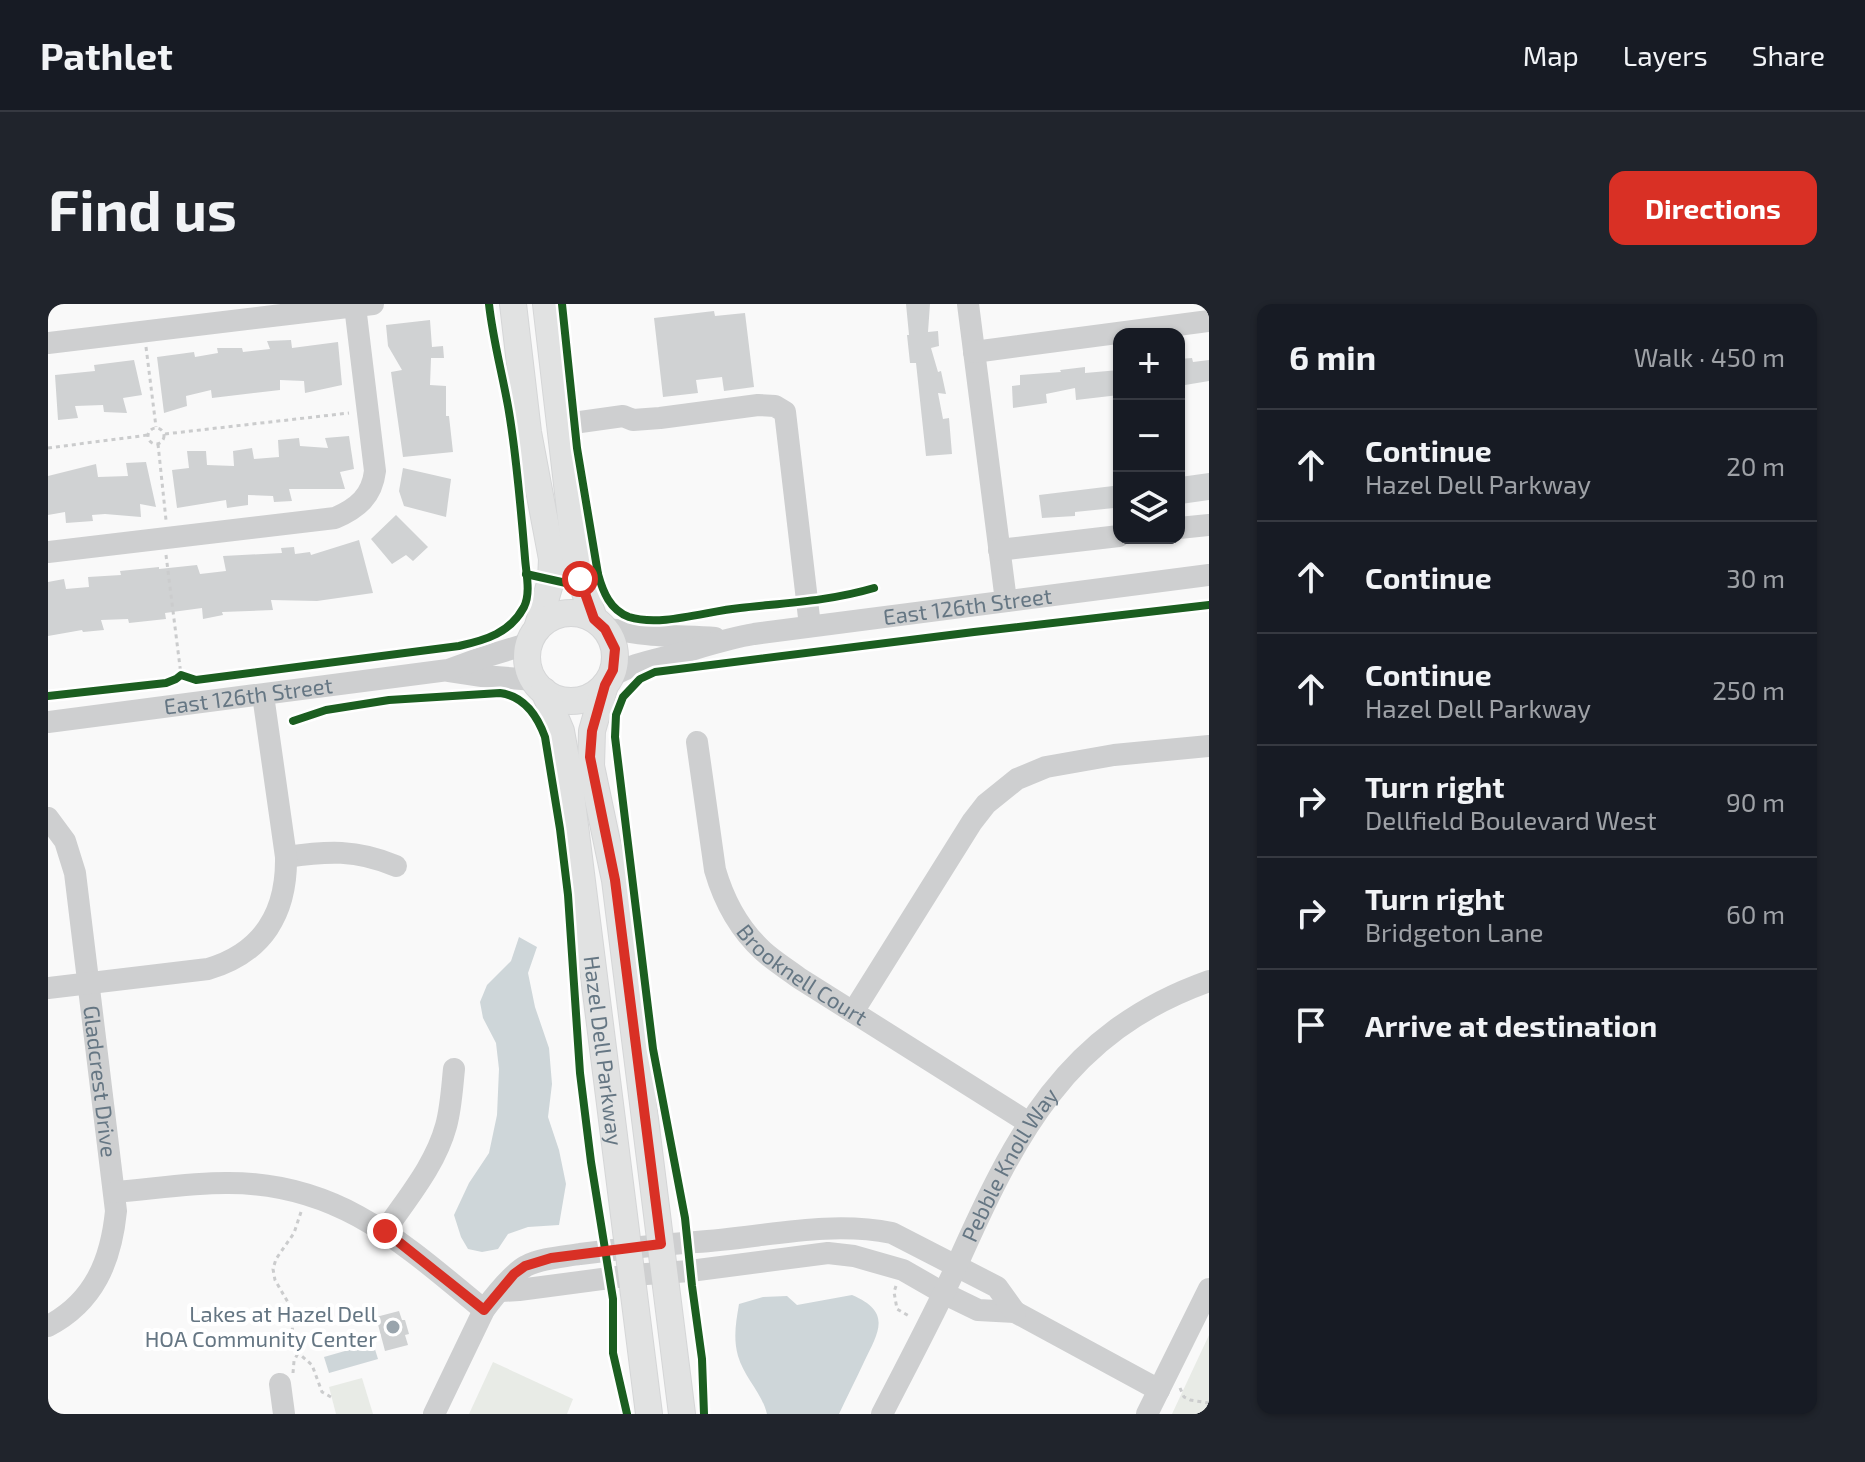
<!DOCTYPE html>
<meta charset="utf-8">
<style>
body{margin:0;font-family:"Exo 2",sans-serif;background:#20242c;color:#f1f3f6}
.controls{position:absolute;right:24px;top:24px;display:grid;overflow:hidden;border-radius:16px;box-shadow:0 2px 6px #0004}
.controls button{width:72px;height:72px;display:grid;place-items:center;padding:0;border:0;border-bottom:2px solid #363941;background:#171b24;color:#f1f3f6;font:40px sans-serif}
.stop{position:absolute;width:24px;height:24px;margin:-18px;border:6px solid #d93025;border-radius:50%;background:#fff}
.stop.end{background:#d93025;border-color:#fff;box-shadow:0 2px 8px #0008}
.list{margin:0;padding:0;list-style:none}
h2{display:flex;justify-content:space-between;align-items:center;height:104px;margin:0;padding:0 32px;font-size:34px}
h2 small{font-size:26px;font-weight:400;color:#9ea1a6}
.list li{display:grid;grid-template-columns:52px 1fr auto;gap:24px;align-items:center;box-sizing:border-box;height:112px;padding:0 32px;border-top:2px solid #363941}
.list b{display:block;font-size:30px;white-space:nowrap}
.list p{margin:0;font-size:26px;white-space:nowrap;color:#9ea1a6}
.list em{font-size:26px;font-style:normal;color:#9ea1a6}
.icon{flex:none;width:44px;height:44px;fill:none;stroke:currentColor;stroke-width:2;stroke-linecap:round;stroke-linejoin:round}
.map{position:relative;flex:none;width:1161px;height:1110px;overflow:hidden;border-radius:16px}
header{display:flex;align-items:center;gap:48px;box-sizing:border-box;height:112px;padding:0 40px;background:#171b24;border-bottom:2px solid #363941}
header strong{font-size:38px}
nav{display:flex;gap:44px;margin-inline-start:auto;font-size:28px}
.intro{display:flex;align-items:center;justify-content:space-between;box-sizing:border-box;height:192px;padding:0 48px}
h1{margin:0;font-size:56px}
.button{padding:20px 36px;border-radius:16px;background:#d93025;color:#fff;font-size:28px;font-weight:700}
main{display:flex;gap:48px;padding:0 48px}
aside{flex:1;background:#171b24;border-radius:16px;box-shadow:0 2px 6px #0004}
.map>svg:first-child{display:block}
.green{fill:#e8ebe6}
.water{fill:#ced6d9}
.building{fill:#d0d2d3}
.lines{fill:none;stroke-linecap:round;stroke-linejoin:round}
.major-casing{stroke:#d5d6d7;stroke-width:28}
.path{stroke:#cbcccd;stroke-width:3;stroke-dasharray:4 4;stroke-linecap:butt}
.minor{stroke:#cecfd0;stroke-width:22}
.major{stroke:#e1e2e2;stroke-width:26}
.cycleway-casing{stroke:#fff;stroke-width:13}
.cycleway{stroke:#1b5e20;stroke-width:8}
.route{stroke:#d93025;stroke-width:10}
.poi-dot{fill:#99a4ac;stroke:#fff;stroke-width:3}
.labels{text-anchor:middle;stroke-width:8;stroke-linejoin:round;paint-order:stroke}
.street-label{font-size:22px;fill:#657683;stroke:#fff}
.poi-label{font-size:22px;fill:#657683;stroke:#fff;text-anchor:end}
</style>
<header>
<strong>Pathlet</strong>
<nav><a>Map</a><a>Layers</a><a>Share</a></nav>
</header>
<div class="intro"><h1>Find us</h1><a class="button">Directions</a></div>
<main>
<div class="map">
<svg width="1161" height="1110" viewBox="0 0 1161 1110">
<rect width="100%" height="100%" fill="#f9f9f9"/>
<g class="green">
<path d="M1161,1031V1110H1124Z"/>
<path d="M445,1058L525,1095L519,1110H421Z"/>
<path d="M314,1074L325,1110H288L281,1083Z"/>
</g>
<g class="water">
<path d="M471,633L489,643L480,669L487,703L501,744L504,780L500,813L511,846L518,880L511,921L480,923L460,930L450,945L434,948L420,945L413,933L406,911L421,879L441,849L449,811L451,765L448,739L435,714L432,698L439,681L463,657Z"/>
<path d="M804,991C844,1008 831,1027 816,1058C808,1075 799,1093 791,1110H719C714,1089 696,1073 690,1052C685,1034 688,1018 691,1000L715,993L739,992L749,1001Z"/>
<path d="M325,1039L330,1055L281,1069L276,1053Z"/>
</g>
<g class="building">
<path d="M858,0H882L880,28L890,27L891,42L883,44L890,68L893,67L898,90L890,89L895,115L901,114L904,150L878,152L868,59H862L859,31H861Z"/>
<path d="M666,7L667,12L697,9L706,83L676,87L674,73L648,76L650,89L615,93L606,14Z"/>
<path d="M382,16L384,43L395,42L396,54H383L382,81L398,82V112H401L405,148L355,153L343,68L354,66L340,42L338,21Z"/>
<path d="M243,36L244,44L290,38L294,81L257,89L256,77L232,76V86L164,94L163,86L138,92L139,102L116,109L109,53L146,48L147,53L170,49L169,44H194L195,48L222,45L219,37Z"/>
<path d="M1144,54L1145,58L1161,56V77L1131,82V55Z"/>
<path d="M86,56L94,91L75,94L79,109L56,108L55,101L27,102L30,114L10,116L7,71L47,67L46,61Z"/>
<path d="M1037,63V69L1071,66V91L1028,96L1027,84L998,90L999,99L965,104L964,82L972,81V71L1013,68L1012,66Z"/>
<path d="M301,132L306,165L292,168L297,185H241L244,197L226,198L225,192L200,191V201L179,204L178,196L129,204L124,166L141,164L139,147H158L159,161L186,162L185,147L204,144L206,155L231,153L230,136L251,134L252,142L280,144L277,134Z"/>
<path d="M98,158L108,203L92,200L93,213L57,210L44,211L45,217L18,219L17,208L0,211V172L48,160L50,173L80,172L78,159Z"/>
<path d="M355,164L403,175L398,213L356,202L351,187Z"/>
<path d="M1161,169V196L1133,200L1131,189V184H1133L1132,173Z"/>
<path d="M1065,182L1066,204L1027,208V212L994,214L991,191Z"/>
<path d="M348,211L380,243L365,257L358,251L344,260L323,235Z"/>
<path d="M311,236L325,289L269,297L223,296L225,306L174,308L175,311L155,315L154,304L117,309L118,315L81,319L80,315L53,316L56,326L35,328L34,326L0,332V278L16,275L18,285L41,283L40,273L73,271L72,267L111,263V265L149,261L152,270L178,267L175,252L234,249L233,244L246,243L247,250L262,248L263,251Z"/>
<path d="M351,1007L354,1016H357L361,1030L357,1031L360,1041L337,1047L328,1013Z"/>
</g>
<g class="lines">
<g class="major-casing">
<g id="major">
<path d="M465,0L480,128L504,255L503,276L489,325"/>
<path d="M498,0L527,249L530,268L546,315"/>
<circle cx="523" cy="353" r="44"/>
<path d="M557,381L544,427L543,462L567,576L634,1110"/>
<path id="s6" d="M496,387L513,427L520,466L601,1110"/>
</g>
</g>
<g class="path">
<path d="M98,43L108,123"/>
<circle cx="108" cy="132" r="8"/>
<path d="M117,130L301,109"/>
<path d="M110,140L118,216"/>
<path d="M0,144L100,131"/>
<path d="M118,251L133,371"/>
<path d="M253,908L246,929L228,955L225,965L227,976L245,1007L244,1035L249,1048L264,1061L274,1088L283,1093"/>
<path d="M848,982L846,988L849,1005L861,1012"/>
<path d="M245,1069L246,1057L250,1049"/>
<path d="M1132,1084L1136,1093L1142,1096L1161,1099"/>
</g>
<g class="minor">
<path d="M920,0L958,297"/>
<path d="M0,39L325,0"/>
<path d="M926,48L1161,17"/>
<path d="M511,121L575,112L585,116L612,114L710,101L727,102L737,108L762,322"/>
<path d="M1131,224L1161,221"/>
<path d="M951,246L1071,232"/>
<path d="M0,248L287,214C310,204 324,192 327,167L307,2"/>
<path d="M557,325C575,326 591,330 609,331C628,333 647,332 667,334"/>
<path d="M401,367L434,372L486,376"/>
<path id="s1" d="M562,373C585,359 608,356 633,349C657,342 681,334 706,330L1161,271"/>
<path id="s2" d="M0,418L400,366L433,354L482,339"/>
<path id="s3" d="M649,438L667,566C676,597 691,625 715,647C726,657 739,665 751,674L981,819"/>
<path id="s4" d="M0,514L17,537L27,569L68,907C63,957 46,998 0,1022"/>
<path d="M238,553C279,547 308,545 348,562"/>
<path d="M0,684L160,665C215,649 239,609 238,553L215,391"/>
<path d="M805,708L924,518L938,500L969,475L998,463L1066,451L1161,442"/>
<path d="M67,888C104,885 141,879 178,879C290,878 355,939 436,1006"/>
<path d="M337,927C359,894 387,862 398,822C403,804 404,784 406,765"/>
<path d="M453,987L471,986L584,971L642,967L780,949L806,952L855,966L895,989L930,1006L967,1008L1111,1086"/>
<path d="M232,1080L236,1110"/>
<path d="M386,1110L436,1006C445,994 465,969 478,962C494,954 514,953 532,950C571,945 609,941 648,938C714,934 778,916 844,929L949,983L967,1008"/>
<path id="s5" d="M834,1110C859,1061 885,1013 908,963C966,833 1017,728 1161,677"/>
<path d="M1099,1110L1161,985"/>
</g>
<use href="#major" class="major"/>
<g class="cycleway-casing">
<g id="cycleway">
<path d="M478,270L518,279L550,270L529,144L514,0"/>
<path d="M550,270C555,288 562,306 581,313C613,323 659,307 692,304C737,299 782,297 826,284"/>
<path d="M0,392L118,379L128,375L133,371L148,376L411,342C438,336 462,329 476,303C483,289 478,269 477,254C473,206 469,156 461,108C455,72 445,37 441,0"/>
<path d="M245,417L278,406L341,396L452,389C476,392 489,411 497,433L512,525L520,591L532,769L543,858L565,995V1049L579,1110"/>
<path d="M656,1110L654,1055L644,982L637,914L605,745L567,433L568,411L575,393L592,375L607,368L926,328L1161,301"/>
</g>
</g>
<use href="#cycleway" class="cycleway"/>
</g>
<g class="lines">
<path class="route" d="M337,927L436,1006L466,970L477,962L503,954L613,940L567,576L542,453L544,427L557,381L565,366L567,345L557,325L546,315L532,275"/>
</g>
<circle class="poi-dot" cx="345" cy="1023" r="8"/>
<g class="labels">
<g class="street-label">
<text dy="8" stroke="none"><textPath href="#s1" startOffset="366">East 126th Street</textPath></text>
<text dy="8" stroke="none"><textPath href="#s2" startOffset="202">East 126th Street</textPath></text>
<text dy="8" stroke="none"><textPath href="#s3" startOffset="270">Brooknell Court</textPath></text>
<text dy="8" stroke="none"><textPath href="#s6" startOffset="366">Hazel Dell Parkway</textPath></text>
<text dy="8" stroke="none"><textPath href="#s4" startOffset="272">Gladcrest Drive</textPath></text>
<text dy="8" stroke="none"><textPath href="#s5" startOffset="280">Pebble Knoll Way</textPath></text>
</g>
<g class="poi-label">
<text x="329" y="1018">Lakes at Hazel Dell<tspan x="329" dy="25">HOA Community Center</tspan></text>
</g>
</g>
</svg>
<div class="controls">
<button>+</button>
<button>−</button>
<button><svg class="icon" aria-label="layers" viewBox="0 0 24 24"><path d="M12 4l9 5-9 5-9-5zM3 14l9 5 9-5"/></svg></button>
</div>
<div class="stop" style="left:532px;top:275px"></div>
<div class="stop end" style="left:337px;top:927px"></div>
</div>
<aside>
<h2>6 min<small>Walk · 450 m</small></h2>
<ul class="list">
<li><svg class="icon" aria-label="ahead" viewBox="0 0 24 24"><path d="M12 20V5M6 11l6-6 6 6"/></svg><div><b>Continue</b><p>Hazel Dell Parkway</p></div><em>20 m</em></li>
<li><svg class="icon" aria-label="ahead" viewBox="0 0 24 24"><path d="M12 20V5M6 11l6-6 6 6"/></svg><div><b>Continue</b></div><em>30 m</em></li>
<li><svg class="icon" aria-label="ahead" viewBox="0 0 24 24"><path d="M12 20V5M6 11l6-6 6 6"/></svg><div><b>Continue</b><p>Hazel Dell Parkway</p></div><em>250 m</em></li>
<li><svg class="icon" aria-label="right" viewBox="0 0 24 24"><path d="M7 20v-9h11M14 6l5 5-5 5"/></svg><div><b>Turn right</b><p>Dellfield Boulevard West</p></div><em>90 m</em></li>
<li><svg class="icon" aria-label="right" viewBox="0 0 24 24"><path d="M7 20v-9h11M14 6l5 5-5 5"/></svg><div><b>Turn right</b><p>Bridgeton Lane</p></div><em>60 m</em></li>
<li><svg class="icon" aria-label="arrive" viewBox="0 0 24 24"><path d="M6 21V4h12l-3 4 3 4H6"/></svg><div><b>Arrive at destination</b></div></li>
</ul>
</aside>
</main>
